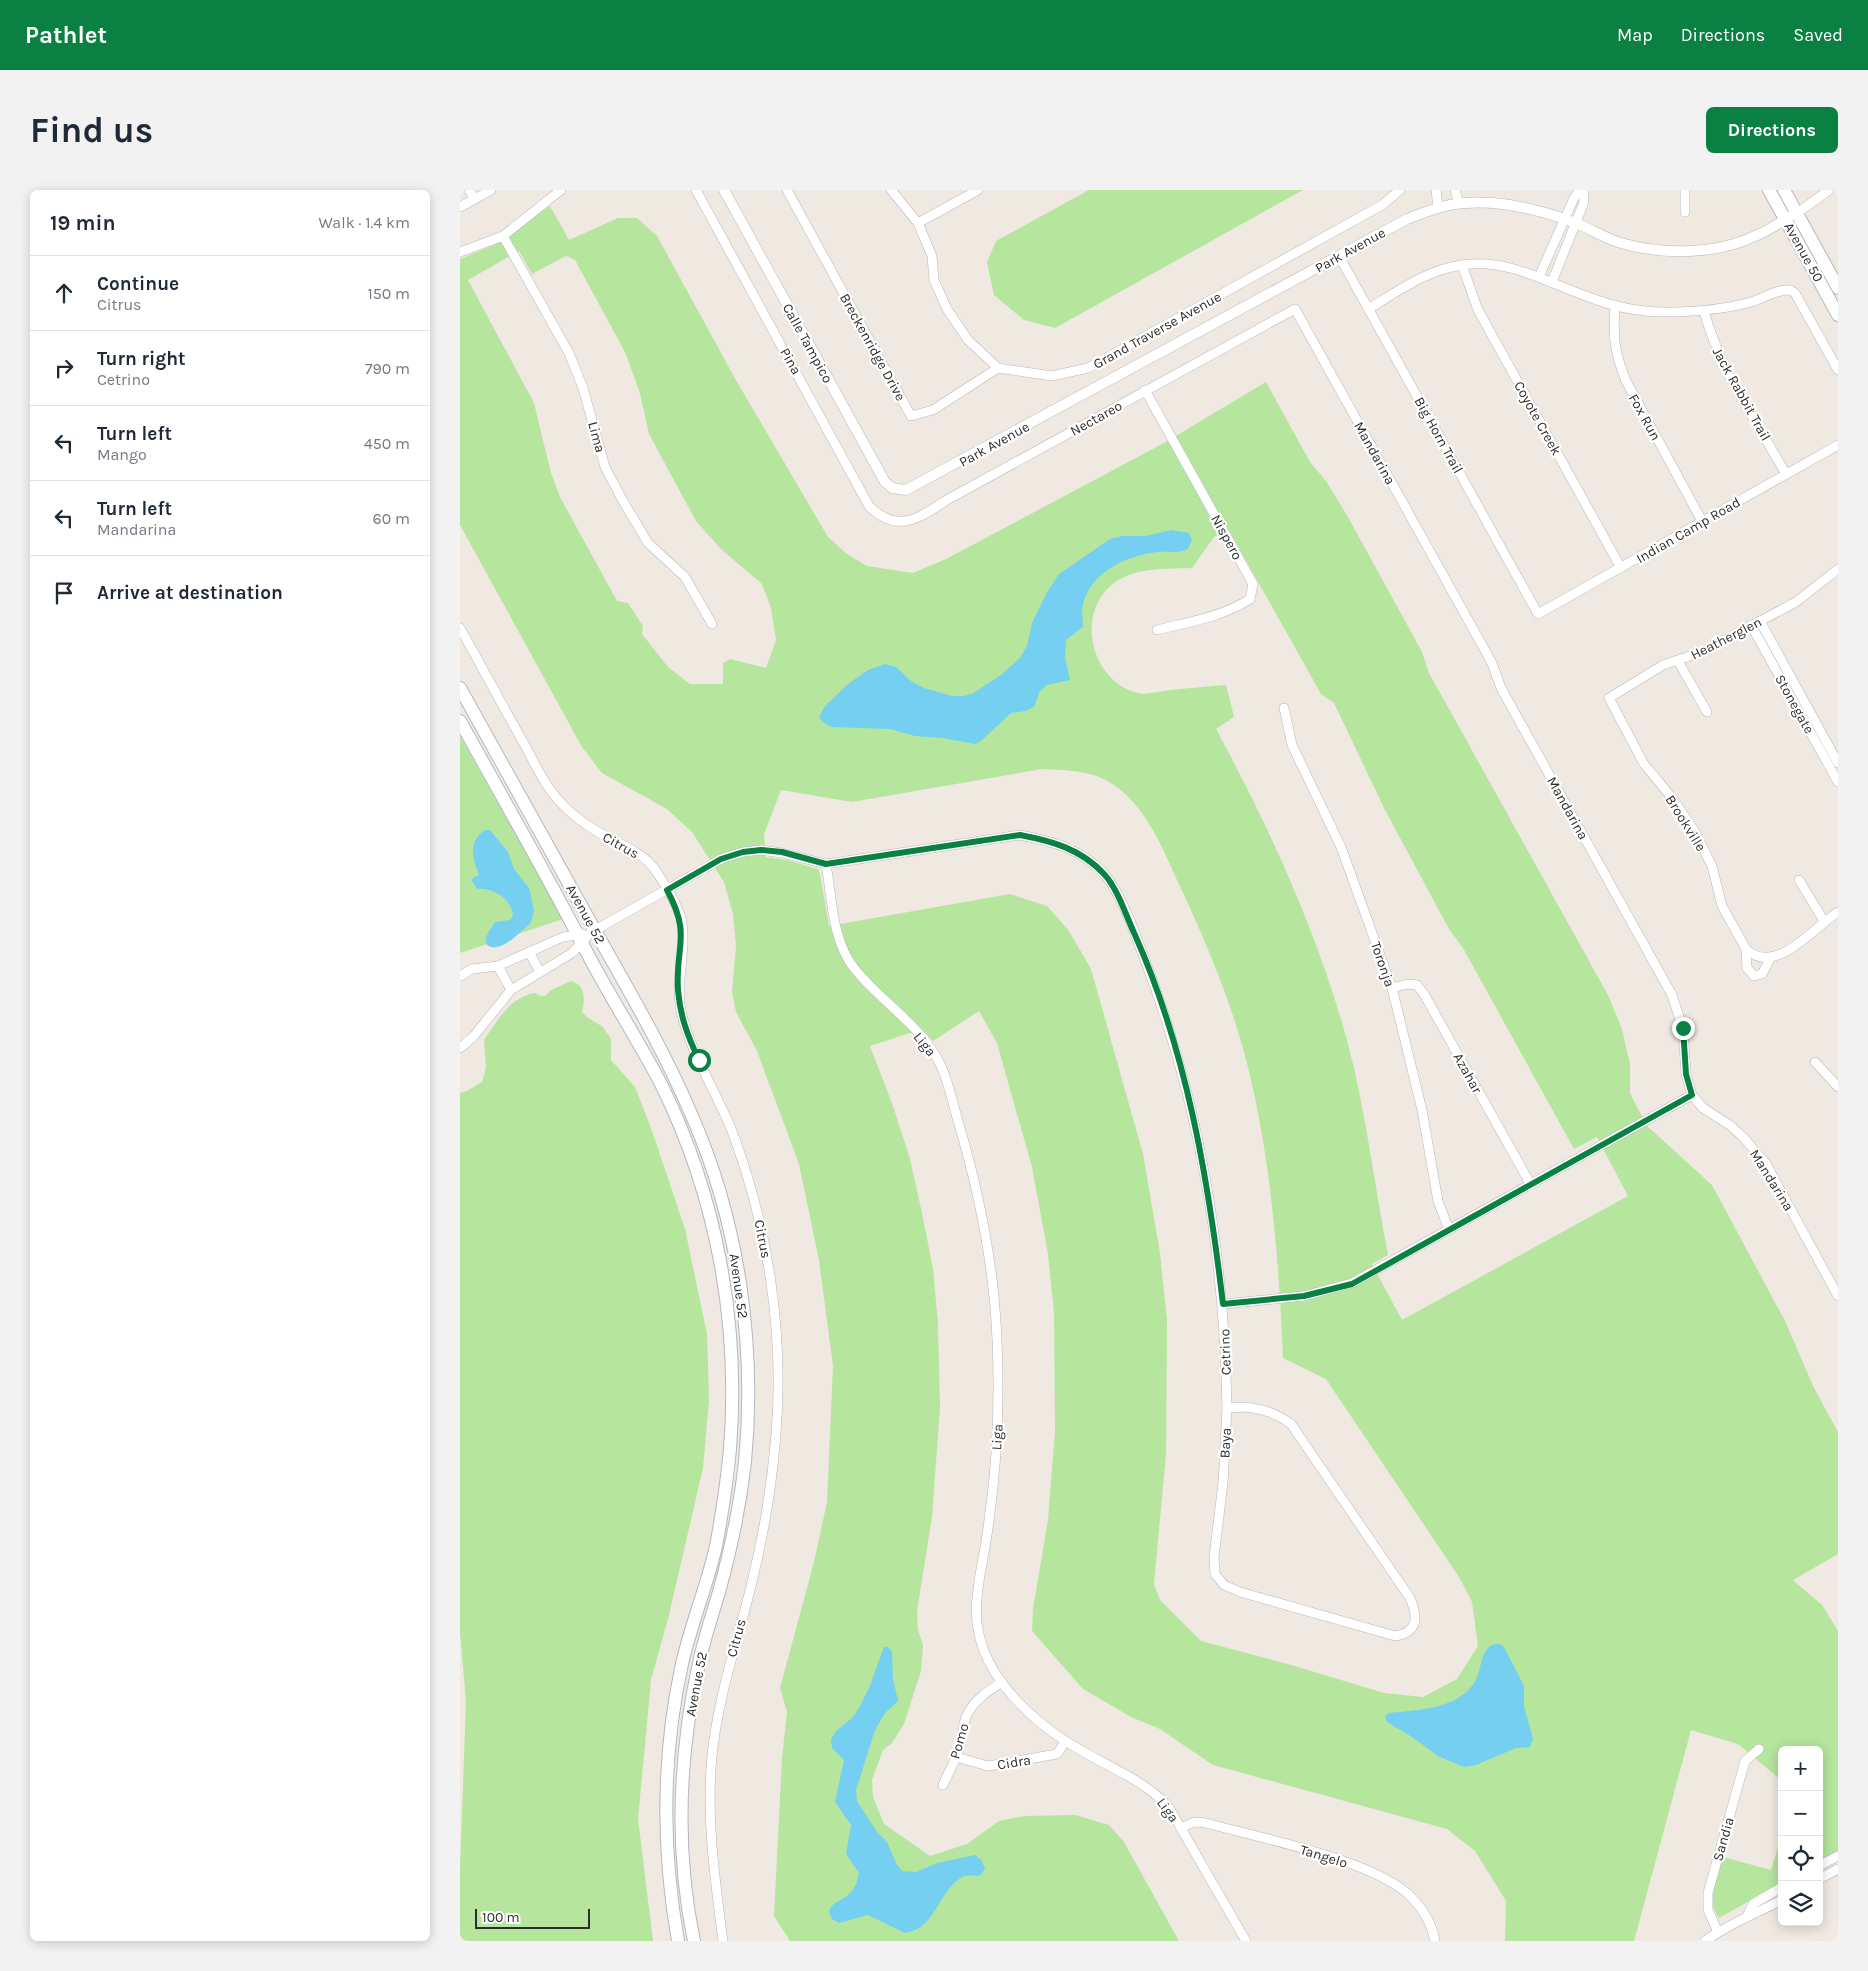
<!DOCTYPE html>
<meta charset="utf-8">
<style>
body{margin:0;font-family:Karla,sans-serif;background:#f2f2f3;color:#1f2937}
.controls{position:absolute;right:15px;bottom:15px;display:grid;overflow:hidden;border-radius:8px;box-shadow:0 2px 12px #0003}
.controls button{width:45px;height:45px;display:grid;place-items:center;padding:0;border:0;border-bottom:1px solid #e0e1e3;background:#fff;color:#1f2937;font:25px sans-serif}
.scale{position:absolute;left:15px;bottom:12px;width:115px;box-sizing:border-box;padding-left:5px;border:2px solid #2e2e2e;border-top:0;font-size:14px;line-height:18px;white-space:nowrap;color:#2e2e2e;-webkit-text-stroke:4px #fff;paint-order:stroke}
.stop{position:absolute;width:15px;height:15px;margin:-11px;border:4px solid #0b8043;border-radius:50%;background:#fff}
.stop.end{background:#0b8043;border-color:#fff;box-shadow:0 1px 5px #0008}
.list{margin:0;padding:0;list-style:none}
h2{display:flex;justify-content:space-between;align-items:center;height:65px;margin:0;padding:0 20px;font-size:21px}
h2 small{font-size:16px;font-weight:400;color:#747a83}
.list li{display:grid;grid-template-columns:32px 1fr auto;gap:15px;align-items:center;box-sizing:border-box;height:75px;padding:0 20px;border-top:1px solid #e0e1e3}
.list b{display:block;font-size:19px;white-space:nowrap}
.list p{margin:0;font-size:16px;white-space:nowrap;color:#747a83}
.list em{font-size:16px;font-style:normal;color:#747a83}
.icon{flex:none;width:28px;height:28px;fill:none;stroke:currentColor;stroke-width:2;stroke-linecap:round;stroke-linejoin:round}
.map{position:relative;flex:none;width:1378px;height:1751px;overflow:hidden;border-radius:8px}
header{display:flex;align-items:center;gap:30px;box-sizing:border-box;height:70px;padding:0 25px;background:#0b8043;color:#fff}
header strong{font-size:24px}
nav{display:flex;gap:28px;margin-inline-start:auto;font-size:18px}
.intro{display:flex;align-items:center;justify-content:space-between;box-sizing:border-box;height:120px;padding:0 30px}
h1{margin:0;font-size:35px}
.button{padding:12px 22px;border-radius:8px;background:#0b8043;color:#fff;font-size:18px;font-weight:700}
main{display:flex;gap:30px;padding:0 30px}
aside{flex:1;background:#fff;border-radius:8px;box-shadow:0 2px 12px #0003}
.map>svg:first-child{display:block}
.green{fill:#b6e59e;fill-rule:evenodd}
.water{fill:#75cff0}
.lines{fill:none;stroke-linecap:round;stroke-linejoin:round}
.minor-casing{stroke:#b4b7c1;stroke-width:10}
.tertiary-casing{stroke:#b4b7c1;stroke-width:11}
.secondary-casing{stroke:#b4b7c1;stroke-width:14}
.minor{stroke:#fff;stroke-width:9}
.tertiary{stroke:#fff;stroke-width:10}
.secondary{stroke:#fff;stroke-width:12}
.route{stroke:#0b8043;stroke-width:6}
.labels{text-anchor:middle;stroke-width:4.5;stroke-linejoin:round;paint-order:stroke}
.street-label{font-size:14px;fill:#2e2e2e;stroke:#fff}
</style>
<header>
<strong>Pathlet</strong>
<nav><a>Map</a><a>Directions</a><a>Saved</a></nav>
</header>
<div class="intro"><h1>Find us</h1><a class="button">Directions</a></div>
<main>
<aside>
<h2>19 min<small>Walk · 1.4 km</small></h2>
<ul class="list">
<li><svg class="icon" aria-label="ahead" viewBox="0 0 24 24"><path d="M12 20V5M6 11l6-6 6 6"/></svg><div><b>Continue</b><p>Citrus</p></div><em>150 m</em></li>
<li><svg class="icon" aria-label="right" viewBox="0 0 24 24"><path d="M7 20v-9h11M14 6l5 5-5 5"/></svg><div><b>Turn right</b><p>Cetrino</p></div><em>790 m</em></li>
<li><svg class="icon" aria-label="left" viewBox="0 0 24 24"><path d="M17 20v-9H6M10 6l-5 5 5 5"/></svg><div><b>Turn left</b><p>Mango</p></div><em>450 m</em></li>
<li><svg class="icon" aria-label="left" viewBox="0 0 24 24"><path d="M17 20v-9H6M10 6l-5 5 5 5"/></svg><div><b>Turn left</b><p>Mandarina</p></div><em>60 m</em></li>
<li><svg class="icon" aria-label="arrive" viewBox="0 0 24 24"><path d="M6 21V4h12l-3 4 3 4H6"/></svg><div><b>Arrive at destination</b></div></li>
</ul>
</aside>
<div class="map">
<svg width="1378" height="1751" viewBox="0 0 1378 1751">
<rect width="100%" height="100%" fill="#efe9e1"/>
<g class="green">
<path d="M629,0H843L595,138L564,130L534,105L527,72L536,51Z"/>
<path d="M90,16L109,50L158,28H177L197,46L277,192L368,347L387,364L407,376L453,383L486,369L704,253L806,192L850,272L866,291L888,327L962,462L969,483L1148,805L1162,839L1170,874V903L1187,936L1252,995L1325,1131L1354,1198L1378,1242V1364L1333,1390L1362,1415L1378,1441V1662L1359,1672V1560H1322V1591L1278,1554L1231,1540L1174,1751H1045L1046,1711L1015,1661L987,1639L753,1575L700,1539L671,1527L623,1499L572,1441L573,1419L588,1330L595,1240L594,1123L588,1064L572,977L537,853L519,821L473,851L462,839L410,856L433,916L450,969L462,1023L473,1079L478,1133L480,1217L472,1327L457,1421L458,1440L463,1455L461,1481L444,1534L432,1553L423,1560L412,1590L413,1607L424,1634L470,1666L507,1654L539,1631L565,1626L615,1625L649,1635L664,1652L719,1751H330L314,1726L322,1568L327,1522L320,1498L354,1372L367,1312L373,1176L359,1070L339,974L297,861L276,822L272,802L276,756L273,724L264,692L232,642L207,619L142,583L122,557L0,335V69L34,55ZM59,61L72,84L106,66L115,70L165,162L180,203L189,244L236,331L261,359L302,394L311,418L316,450L306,478L270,469L263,473V494H230L208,477L182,444L183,436L168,413L157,411L100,307L91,283L74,213L8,90ZM769,340L861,504L874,513L925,620L989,739L1003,758L1114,959L1137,947L1168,1006L942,1130L912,1074L928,1065C916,1003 908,940 894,878C866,761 813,644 756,539L774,527L766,495C745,497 725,498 704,501C697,502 685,505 678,503C629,491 614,419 657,391C678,377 708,379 732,378L754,347ZM582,579C609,581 630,579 654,595C687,618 702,657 718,692C747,754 776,822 791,890C812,981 819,1075 823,1168L866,1189L999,1387L1012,1412L1018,1456L997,1489L963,1507L924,1503L828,1474L741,1451L700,1410L694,1394L706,1264L707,1131L700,1063L683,964L631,779L609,741L587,716L550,704L369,736L360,684L358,679L327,670L306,667L304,644L321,600L392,612Z"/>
<path d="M0,546L103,729L0,763Z"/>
<path d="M111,791C126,795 125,810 122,822L127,827L143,837L151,849V870L175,897L191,938L225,1039L247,1144L249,1210L243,1278L208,1429L191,1490L178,1629L193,1751H0V1679L6,1512L0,1442V903L7,901L22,892L26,877L24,850C37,831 50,807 75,803L80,806H85L91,800Z"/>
<path d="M1322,1644V1693L1259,1728C1245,1709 1257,1687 1263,1667L1311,1680Z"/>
</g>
<g class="water">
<path d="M711,340L729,343L732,350L728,359C718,364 708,361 698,362C667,365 631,382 623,414C621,422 623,430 623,437L606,450L605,467L610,490L587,495L580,501L574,517L565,521L551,523L521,551L515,554L483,548L455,546L430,539L372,537L364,533L359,527L365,516L388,494L408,480L425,474L436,477L451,491L464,498L492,506H503L512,504L541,485L560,468L567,456L572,433L587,402L599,384L650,349L663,346H686Z"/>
<path d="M25,640H30L48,662L54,679L69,698L74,720L71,733C60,741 41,765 27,755C23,746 31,740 35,732L50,730L53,726C52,709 33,697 17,699L11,689L19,685C13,668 7,652 25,640Z"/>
<path d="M1039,1454L1044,1457L1064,1496V1516L1073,1549L1070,1557L1056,1558L1016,1575L1004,1577L978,1566L952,1547L927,1532L925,1526L928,1523C956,1520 996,1520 1014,1493C1023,1481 1019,1453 1039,1454Z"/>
<path d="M424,1457H428L432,1461L433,1489L438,1511L425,1523L415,1540L396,1600L397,1611L417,1642L427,1652L437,1675L442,1681L456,1682L477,1673L515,1665L522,1671L525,1678L521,1685C515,1687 508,1684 502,1687C478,1701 476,1739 445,1743L408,1725L379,1733L372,1729L369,1722C373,1706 394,1714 399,1683L386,1664L391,1635L375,1612L384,1570L372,1558L371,1550L375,1542L393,1527L400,1516L409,1498Z"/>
</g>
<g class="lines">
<g class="minor-casing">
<g id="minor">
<path d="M9,0L15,9"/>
<path d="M236,0L409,316C436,343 458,330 485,311L835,119L1032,473L1041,498L1212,805L1223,839L1226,884L1232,905L1243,918L1271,936L1284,948L1306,974L1378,1106"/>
<path d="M327,0L451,226L473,220L538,178"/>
<path d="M431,0L458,33L472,66L474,90L487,119L508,150L538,178L592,186L628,178L922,15L940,0"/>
<path d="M976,0L978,18"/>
<path d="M995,0L999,14"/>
<path d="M0,17L31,0"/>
<path d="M1225,22V0"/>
<path d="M1337,23L1369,0"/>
<path d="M458,33L518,0"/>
<path d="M43,46L109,163L123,198L145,277L163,311L188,353L225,387L252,434"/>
<path d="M0,62L43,46L101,0"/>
<path d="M879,66L1078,424L1378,255"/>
<path d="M1002,75L1018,120L1161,378"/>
<path d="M1079,87L1114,8L1120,0"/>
<path d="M1092,92L1124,12L1123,0"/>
<path d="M1155,115C1153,147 1154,161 1166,191L1242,331"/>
<path d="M910,118C938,101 969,79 1002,75C1047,68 1086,92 1126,106C1151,116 1177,122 1204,122C1233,122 1262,120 1291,112C1304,108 1317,99 1330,100L1335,103L1378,180"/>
<path d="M1244,121C1260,180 1296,231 1326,284"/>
<path d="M685,200L793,394L790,409C762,427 729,432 697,440"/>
<path d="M1378,379L1336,412L1242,462L1203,475L1149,508L1184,574L1213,609L1235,642L1252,676L1262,716L1286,759C1315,787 1354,737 1378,722"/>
<path d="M1300,431L1378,573"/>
<path d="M1291,435L1378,592"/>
<path d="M0,438C21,475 41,513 62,550C75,573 85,598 104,616C114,626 126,635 138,642C158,654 183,661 196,681C206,697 218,714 222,733C227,763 214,794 222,825C233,869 260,907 275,949C309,1043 324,1145 316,1244C312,1295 304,1343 292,1392C278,1450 258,1506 252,1566C246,1627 255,1690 263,1751"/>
<path d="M1218,471L1247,522"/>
<path d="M824,518L832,555L881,657L932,798L962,920L978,1011L989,1040"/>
<path d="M366,674C372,708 372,750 394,778C419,810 458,833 478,870C488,888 492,911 498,931C515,988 528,1047 534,1107C539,1159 539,1212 536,1264C534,1291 531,1318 527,1345C520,1392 506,1427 529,1472C548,1509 586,1541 622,1561C653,1579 683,1590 708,1616L786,1751"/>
<path d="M1339,690L1364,731"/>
<path d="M1286,759L1287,778L1294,786L1302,784L1311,767"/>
<path d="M69,762L80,782"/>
<path d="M38,776L51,800"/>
<path d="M0,786L12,779L38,776L103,747L122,744"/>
<path d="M932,798L947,794L957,795L964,804L1071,995"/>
<path d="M0,858L14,846L51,800L112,763L130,743L261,669L283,662L301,660L322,663L366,674L560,645C592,651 622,659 644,684C661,702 677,749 686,773C741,917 764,1064 767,1218"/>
<path d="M1355,872L1378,897"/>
<path d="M763,1114L844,1106L892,1093L1232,905"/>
<path d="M784,1217C803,1219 816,1223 831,1234L950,1408C958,1427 959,1442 935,1446L780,1402L764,1395L755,1384L754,1367L763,1293L767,1218Z"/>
<path d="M496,1567L528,1576L597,1564L605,1552"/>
<path d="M483,1595C489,1581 498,1567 501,1552C504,1542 502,1533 508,1523C515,1509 530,1500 542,1492"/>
<path d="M721,1638L734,1632L746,1633C796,1647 918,1671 952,1708C964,1720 972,1735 975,1751"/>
<path d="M1359,1676L1378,1666"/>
<path d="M1359,1689L1378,1679"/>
<path d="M1288,1724L1293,1714L1322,1697"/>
<path d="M1258,1742L1248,1720V1703L1285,1571L1299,1559"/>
<path d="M1245,1751C1270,1733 1295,1724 1322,1710"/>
</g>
</g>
<g class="tertiary-casing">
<path id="tertiary" d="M264,0L425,292L432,298L446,300L947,29C965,22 985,14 1005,13C1042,10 1081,20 1116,33C1131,39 1146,49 1161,53C1202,65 1255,65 1295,46C1308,41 1319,33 1331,26"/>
</g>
<g class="secondary-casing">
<g id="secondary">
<path d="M1309,0L1378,125"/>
<path d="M1324,0L1378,98"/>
<path d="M0,498C44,578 89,657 133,737C168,799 204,860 232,926C279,1033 296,1155 285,1272C280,1316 271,1359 259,1402C252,1426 244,1449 239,1473C219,1564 215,1660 234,1751"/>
<path d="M0,531C41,605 83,678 122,753C146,801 176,846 201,894C257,1007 280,1134 270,1259C267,1291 262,1324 256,1356C247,1396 231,1434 222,1474C202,1565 202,1660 218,1751"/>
</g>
</g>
<use href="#minor" class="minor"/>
<use href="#tertiary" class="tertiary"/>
<use href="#secondary" class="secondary"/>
</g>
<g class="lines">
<path class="route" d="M239,870C228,847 220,826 218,800C215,756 232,746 207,700L261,669L283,662L301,660L322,662L366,674L560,645C592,651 621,659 644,684C658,699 666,726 675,745C727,862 748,988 763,1114L844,1106L892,1094L1232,905L1226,884L1223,838"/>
</g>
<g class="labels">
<g class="street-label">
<text transform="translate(890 60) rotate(-29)" y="5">Park Avenue</text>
<text transform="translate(1344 62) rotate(61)" y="5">Avenue 50</text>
<text transform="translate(697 140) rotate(-29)" y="5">Grand Traverse Avenue</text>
<text transform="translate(348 153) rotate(61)" y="5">Calle Tampico</text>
<text transform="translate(413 157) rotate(61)" y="5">Breckenridge Drive</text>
<text transform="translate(331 171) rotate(61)" y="5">Pina</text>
<text transform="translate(1282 204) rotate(61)" y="5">Jack Rabbit Trail</text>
<text transform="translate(1185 227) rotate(61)" y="5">Fox Run</text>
<text transform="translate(636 228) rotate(-29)" y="5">Nectareo</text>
<text transform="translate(1078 228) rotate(61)" y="5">Coyote Creek</text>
<text transform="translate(979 245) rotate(61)" y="5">Big Horn Trail</text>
<text transform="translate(137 247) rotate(75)" y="5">Lima</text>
<text transform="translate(534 254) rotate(-29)" y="5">Park Avenue</text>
<text transform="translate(915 263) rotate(61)" y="5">Mandarina</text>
<text transform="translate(1228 340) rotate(-30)" y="5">Indian Camp Road</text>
<text transform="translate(767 347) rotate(61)" y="5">Nispero</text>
<text transform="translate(1266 448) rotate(-27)" y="5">Heatherglen</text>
<text transform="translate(1335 514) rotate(61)" y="5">Stonegate</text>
<text transform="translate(1108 618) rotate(61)" y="5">Mandarina</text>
<text transform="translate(1226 633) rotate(58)" y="5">Brookville</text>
<text transform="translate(161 655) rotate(29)" y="5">Citrus</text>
<text transform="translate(126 724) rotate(61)" y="5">Avenue 52</text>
<text transform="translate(923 774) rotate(71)" y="5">Toronja</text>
<text transform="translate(465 854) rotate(51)" y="5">Liga</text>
<text transform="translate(1008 883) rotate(61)" y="5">Azahar</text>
<text transform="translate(1312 990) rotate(58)" y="5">Mandarina</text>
<text transform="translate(303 1049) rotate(79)" y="5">Citrus</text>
<text transform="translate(279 1096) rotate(82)" y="5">Avenue 52</text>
<text transform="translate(765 1162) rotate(-92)" y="5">Cetrino</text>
<text transform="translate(537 1247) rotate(-86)" y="5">Liga</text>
<text transform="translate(765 1253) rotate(-87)" y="5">Baya</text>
<text transform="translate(276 1448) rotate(-75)" y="5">Citrus</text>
<text transform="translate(236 1494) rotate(-79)" y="5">Avenue 52</text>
<text transform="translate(499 1551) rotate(-74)" y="5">Pomo</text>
<text transform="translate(554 1572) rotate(-9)" y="5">Cidra</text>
<text transform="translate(708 1620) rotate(54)" y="5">Liga</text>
<text transform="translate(1263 1649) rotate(-74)" y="5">Sandia</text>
<text transform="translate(864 1666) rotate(17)" y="5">Tangelo</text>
</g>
</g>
</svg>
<div class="controls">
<button>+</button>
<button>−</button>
<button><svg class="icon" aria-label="locate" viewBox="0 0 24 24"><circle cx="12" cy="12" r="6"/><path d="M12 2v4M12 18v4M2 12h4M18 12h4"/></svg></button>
<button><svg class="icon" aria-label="layers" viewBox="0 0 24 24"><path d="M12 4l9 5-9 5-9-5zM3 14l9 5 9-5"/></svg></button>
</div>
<div class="scale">100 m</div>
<div class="stop" style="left:239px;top:870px"></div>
<div class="stop end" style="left:1223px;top:838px"></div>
</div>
</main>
